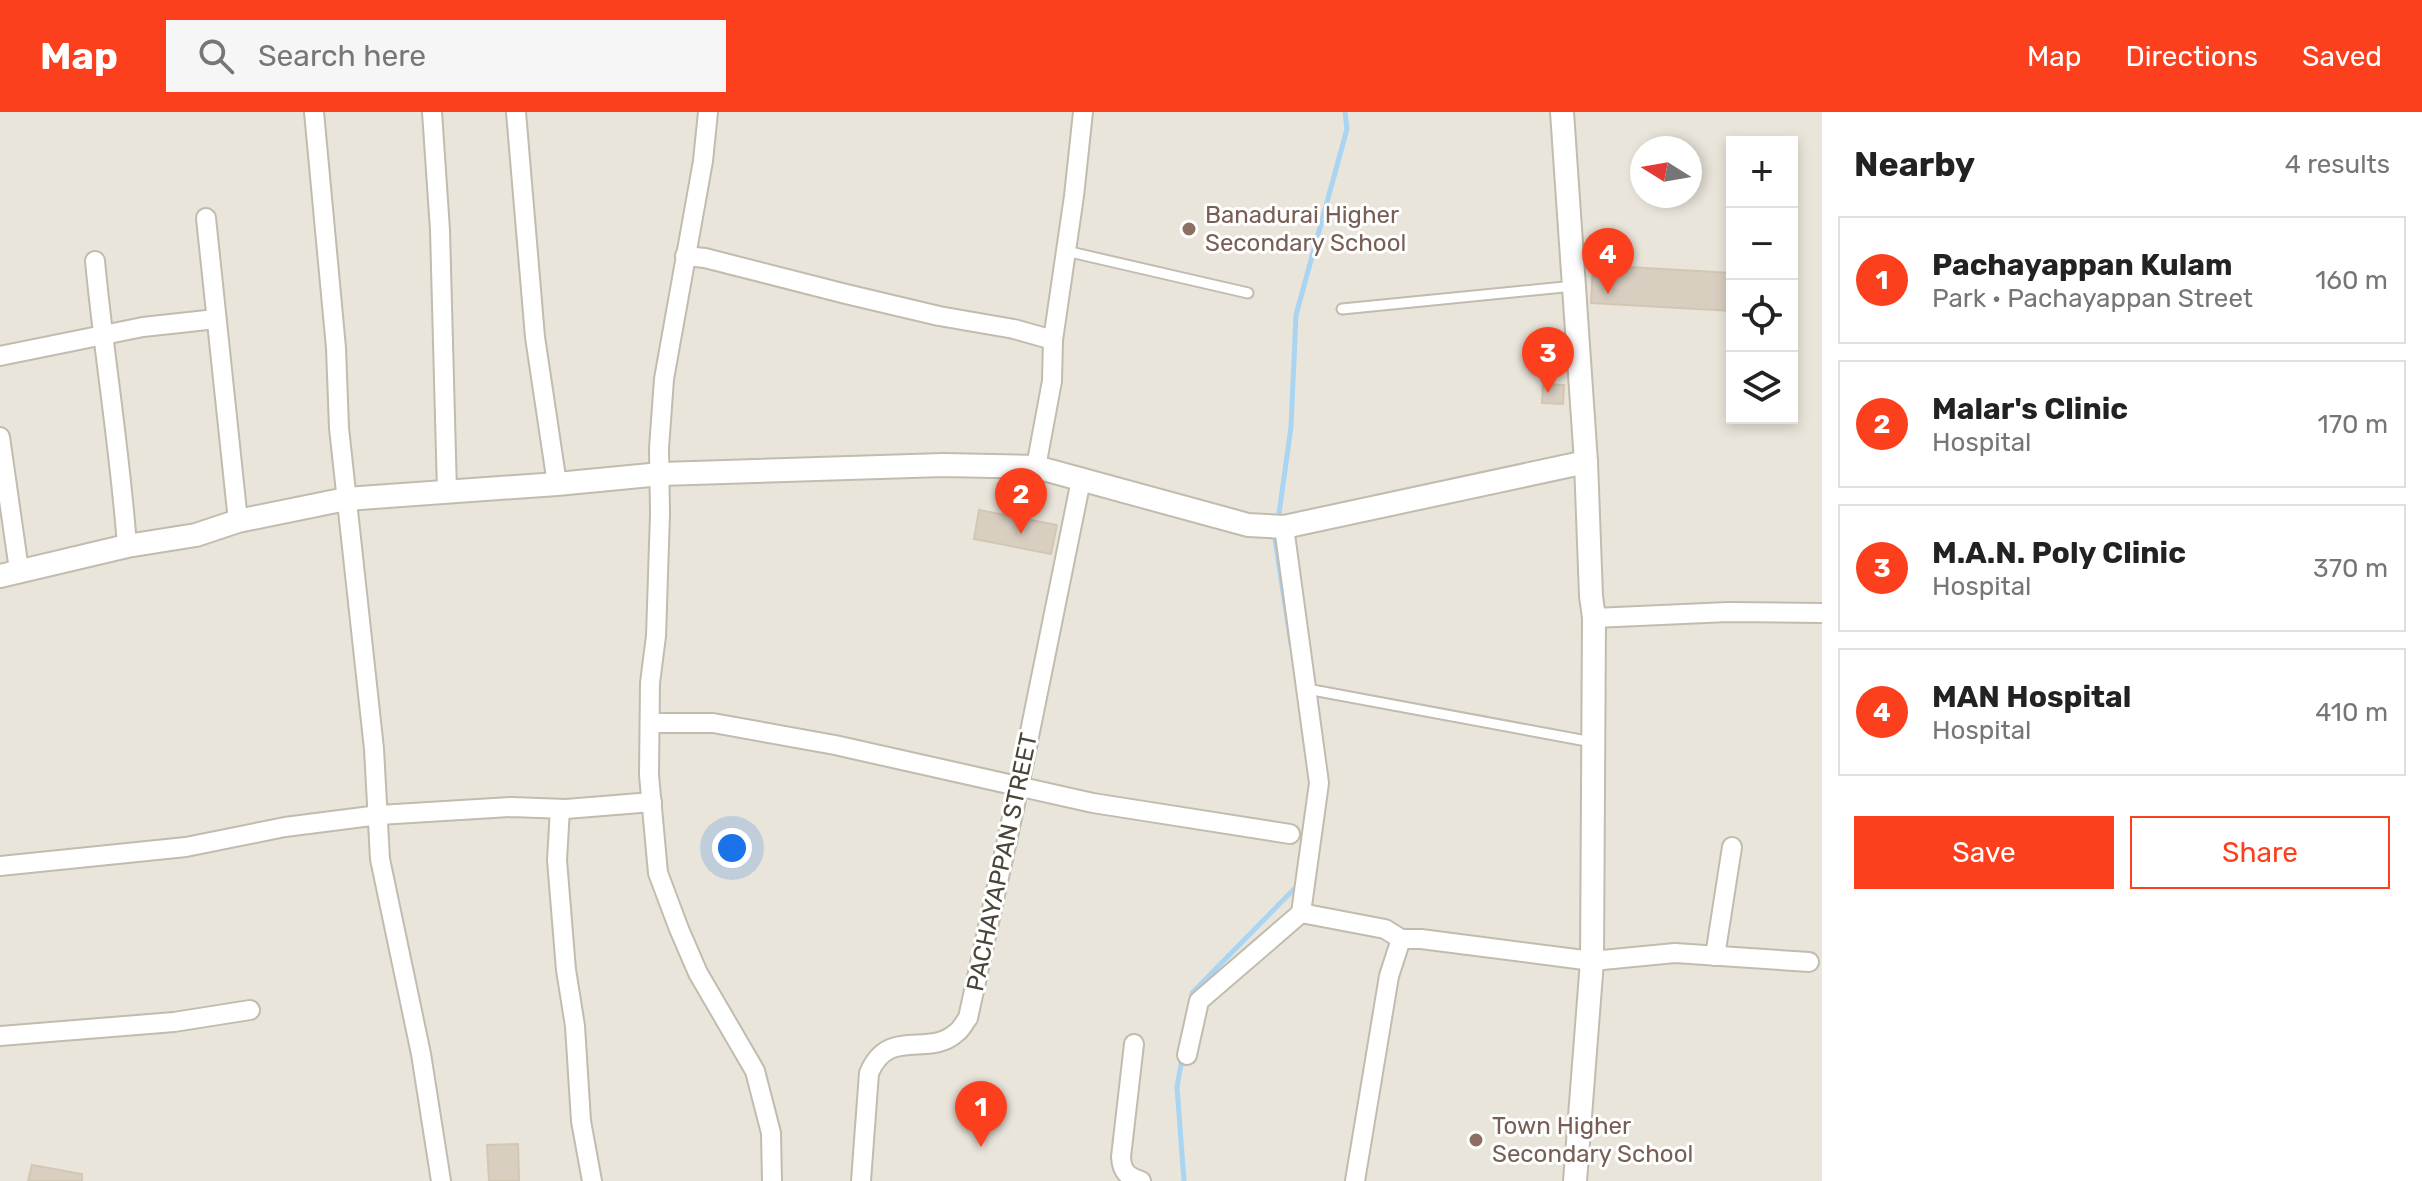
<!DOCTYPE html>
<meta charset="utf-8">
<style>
body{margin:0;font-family:Rubik,sans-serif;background:#f6f6f6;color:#222}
.controls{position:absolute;right:24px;top:24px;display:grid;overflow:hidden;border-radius:0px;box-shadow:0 4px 12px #0003}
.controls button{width:72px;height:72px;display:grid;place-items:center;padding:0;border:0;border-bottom:2px solid #e0e0e0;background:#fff;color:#222;font:40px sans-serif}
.compass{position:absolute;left:1630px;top:24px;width:72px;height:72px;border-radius:50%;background:#fff;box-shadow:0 4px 12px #0003;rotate:281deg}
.you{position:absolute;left:732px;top:736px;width:28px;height:28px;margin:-20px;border:6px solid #fff;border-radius:50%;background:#1a73e8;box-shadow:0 0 0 12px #1a73e833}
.badge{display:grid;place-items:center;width:52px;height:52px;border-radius:50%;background:#fc3f1d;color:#fff;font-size:26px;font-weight:700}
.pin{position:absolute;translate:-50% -66px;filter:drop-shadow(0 2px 4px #0008)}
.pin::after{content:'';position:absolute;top:42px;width:28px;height:24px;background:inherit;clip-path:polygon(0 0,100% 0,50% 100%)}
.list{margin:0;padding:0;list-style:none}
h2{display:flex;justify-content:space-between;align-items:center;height:104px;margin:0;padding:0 32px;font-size:34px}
h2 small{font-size:26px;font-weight:400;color:#767676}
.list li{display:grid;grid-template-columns:52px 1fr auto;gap:24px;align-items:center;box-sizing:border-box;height:128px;margin:0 16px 16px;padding:0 16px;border:2px solid #e0e0e0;border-radius:0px}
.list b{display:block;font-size:30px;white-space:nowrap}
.list p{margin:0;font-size:26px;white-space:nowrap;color:#767676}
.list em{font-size:26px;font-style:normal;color:#767676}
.actions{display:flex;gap:16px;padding:24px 32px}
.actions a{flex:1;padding:18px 0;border:2px solid #fc3f1d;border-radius:0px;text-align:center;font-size:28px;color:#fc3f1d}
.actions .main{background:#fc3f1d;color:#fff}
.icon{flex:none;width:44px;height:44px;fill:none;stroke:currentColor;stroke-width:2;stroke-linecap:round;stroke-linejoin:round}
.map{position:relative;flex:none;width:1822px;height:1069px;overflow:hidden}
header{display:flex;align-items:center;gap:48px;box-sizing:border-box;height:112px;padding:0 40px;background:#fc3f1d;color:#fff}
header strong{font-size:38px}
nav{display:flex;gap:44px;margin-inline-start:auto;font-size:28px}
.search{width:560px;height:72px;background:#f6f6f6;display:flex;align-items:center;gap:20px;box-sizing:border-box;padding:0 28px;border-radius:0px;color:#767676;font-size:30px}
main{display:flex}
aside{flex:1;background:#fff}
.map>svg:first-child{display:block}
.residential{fill:#eae5da;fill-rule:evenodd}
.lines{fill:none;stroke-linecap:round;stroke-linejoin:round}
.stream{stroke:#a9d4f2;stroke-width:5}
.building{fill:#d8cfc1;stroke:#d3c7b4;stroke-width:2}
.service-casing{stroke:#c2bbae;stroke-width:13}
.minor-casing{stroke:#c2bbae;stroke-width:22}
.tertiary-casing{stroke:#c2bbae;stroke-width:26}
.service{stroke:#fff;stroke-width:9}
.minor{stroke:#fff;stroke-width:18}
.tertiary{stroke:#fff;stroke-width:22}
.education-dot{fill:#8d6e63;stroke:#fff;stroke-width:3}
.labels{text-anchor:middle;stroke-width:6;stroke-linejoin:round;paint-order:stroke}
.education-label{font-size:24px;fill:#785e54;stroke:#fff;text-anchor:start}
.street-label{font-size:24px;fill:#4b4439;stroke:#fff}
</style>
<header>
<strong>Map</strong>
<div class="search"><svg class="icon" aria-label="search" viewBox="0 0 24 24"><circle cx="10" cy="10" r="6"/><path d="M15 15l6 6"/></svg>Search here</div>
<nav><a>Map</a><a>Directions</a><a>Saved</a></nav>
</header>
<main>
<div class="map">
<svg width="1822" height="1069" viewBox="0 0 1822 1069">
<rect width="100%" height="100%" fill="#f6f3ec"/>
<path class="residential" d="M0,0H1822V1069H0ZM1732,30H1792V306H1732ZM1642,36H1690V84H1642Z"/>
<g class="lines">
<g class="stream">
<path d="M1278,409L1291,315L1296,203L1347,17L1345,0"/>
<path d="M1277,419L1275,427L1291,532"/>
<path d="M1191,889L1192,881L1300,771"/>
<path d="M1182,947L1177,975L1184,1069"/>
</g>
</g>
<g class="building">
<path d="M1593,153L1732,161V199L1591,191Z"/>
<path d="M1543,272L1564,273L1563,292L1542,291Z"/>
<path d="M979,398L1057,413L1051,442L974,427Z"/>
<path d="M518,1032L519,1069H489L487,1033Z"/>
<path d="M32,1053L82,1062V1069H28Z"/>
</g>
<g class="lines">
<g class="service-casing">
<g id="service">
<path d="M1066,139L1248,181"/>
<path d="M1342,197L1574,174"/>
<path d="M1307,577L1592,630"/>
</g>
</g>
<g class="minor-casing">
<g id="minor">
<path d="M314,0L336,236L339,316L374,637L380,747L421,942L441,1069"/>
<path d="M432,0L440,118L447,380"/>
<path d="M516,0L535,225L557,372"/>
<path d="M708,0L703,49L664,267L659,336L660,402L656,524L650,571L649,663L658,761L679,817L698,861L755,959L771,1021L772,1069"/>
<path d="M206,106L238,409"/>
<path d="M685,144L705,146L846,182L939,204L1014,217L1053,228"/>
<path d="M95,149C104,244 120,338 127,434"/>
<path d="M0,244L143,215L216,207"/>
<path d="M0,325L19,458"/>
<path d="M1036,355L1052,269L1053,228L1074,84L1083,0"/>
<path d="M1594,506L1728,500L1822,501"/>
<path d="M650,611H713L835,633L1093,691L1290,722"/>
<path d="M560,697L557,748L566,858L575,914L581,1009L592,1069"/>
<path d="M0,754L186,735L285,715L379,703L511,695L566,697L652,690"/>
<path d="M1301,801L1385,817L1401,827"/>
<path d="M1715,844L1732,735"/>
<path d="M0,924L174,910L250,898"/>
<path d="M1134,932L1121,1045C1122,1060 1127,1064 1141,1069"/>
<path d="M1187,943L1199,889L1301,801L1319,671L1284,415"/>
<path d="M861,1069L869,961C889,914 928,946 956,921C961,918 964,911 968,906L1019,674L1081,368"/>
<path d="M1355,1069L1389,864L1401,827H1421L1592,849L1675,841L1809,850"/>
</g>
</g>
<g class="tertiary-casing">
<g id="tertiary">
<path d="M1562,0L1586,350L1591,484L1594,506L1592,849L1575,1069"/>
<path d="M0,464L127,434L196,423L238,409L346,387L557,372L661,362L943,353L1036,355L1248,413L1284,415L1586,350"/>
</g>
</g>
<use href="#service" class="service"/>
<use href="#minor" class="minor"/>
<use href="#tertiary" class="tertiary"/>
</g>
<g class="education-dot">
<circle cx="1189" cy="117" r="8"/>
<circle cx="1476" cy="1028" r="8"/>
</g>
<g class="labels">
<g class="education-label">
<text x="1205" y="111">Banadurai Higher<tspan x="1205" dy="28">Secondary School</tspan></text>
<text x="1492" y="1022">Town Higher<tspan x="1492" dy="28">Secondary School</tspan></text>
</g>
<g class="street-label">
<text transform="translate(1002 750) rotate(-78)" y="8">PACHAYAPPAN STREET</text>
</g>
</g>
</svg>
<div class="controls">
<button>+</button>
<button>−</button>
<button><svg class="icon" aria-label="locate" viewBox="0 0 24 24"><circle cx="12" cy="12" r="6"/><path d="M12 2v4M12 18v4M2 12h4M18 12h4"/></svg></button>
<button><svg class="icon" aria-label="layers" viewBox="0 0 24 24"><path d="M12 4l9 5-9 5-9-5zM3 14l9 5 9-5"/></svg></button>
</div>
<svg class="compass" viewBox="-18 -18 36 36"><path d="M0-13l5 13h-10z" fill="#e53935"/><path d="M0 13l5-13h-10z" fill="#767676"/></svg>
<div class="you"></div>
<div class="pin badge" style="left:981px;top:1035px">1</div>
<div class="pin badge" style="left:1021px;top:422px">2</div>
<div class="pin badge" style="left:1548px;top:281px">3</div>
<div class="pin badge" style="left:1608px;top:182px">4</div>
</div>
<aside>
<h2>Nearby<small>4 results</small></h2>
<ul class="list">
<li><span class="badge">1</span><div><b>Pachayappan Kulam</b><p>Park · Pachayappan Street</p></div><em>160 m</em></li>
<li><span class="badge">2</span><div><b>Malar's Clinic</b><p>Hospital</p></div><em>170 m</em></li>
<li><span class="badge">3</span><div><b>M.A.N. Poly Clinic</b><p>Hospital</p></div><em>370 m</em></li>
<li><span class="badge">4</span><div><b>MAN Hospital</b><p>Hospital</p></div><em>410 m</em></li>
</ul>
<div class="actions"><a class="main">Save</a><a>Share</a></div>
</aside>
</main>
